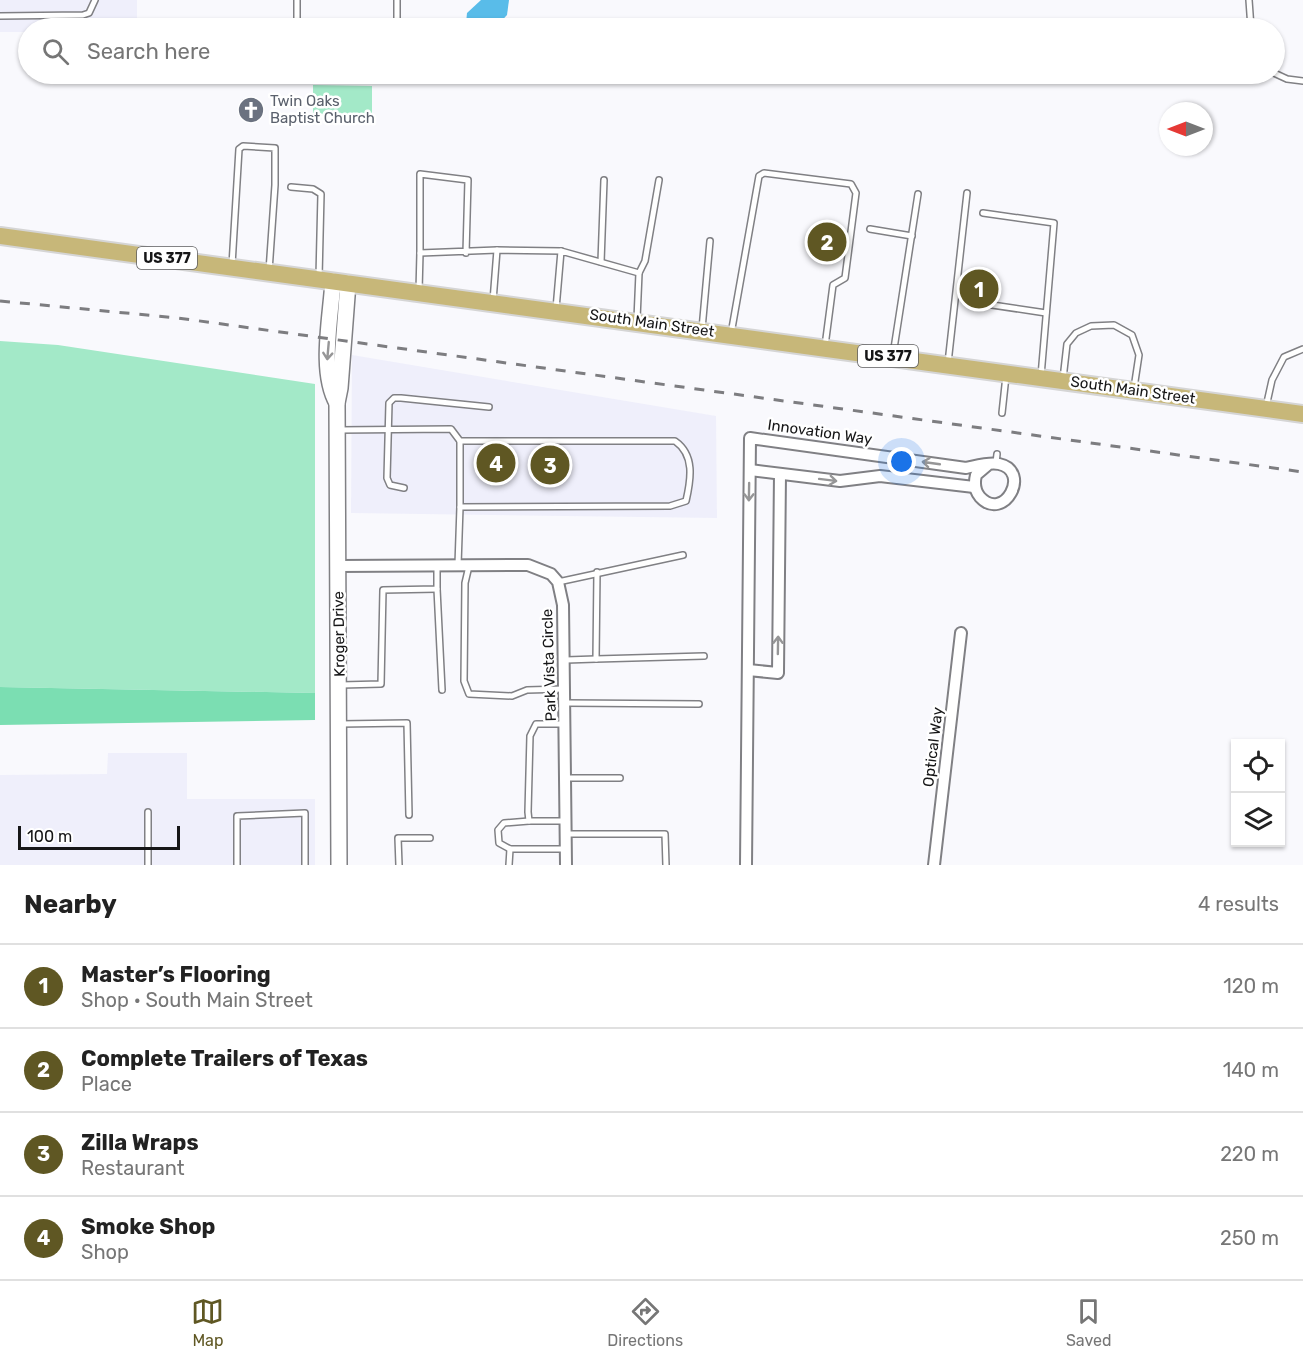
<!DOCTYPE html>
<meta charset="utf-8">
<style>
body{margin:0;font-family:Rubik,sans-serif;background:#f6f6f6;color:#222}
.controls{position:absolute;right:18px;bottom:18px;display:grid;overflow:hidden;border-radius:0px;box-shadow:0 2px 4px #0004}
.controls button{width:54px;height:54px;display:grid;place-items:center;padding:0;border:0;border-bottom:2px solid #e0e0e0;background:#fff;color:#222;font:30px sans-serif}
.compass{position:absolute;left:1159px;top:102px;width:54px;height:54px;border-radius:50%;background:#fff;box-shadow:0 2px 4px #0004;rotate:270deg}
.scale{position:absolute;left:18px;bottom:15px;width:162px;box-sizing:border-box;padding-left:6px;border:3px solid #161617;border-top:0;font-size:16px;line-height:21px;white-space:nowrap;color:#161617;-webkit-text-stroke:4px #fff;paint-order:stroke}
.you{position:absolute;left:902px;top:462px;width:21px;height:21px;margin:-15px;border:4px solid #fff;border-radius:50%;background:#1a73e8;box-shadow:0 0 0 9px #1a73e833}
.badge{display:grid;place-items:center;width:39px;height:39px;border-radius:50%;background:#5f5723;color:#fff;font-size:20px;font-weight:700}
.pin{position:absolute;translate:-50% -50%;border:3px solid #fff;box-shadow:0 2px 6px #0006}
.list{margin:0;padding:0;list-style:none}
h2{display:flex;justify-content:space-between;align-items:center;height:78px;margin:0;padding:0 24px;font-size:26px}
h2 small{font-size:20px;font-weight:400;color:#767676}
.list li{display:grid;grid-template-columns:39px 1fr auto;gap:18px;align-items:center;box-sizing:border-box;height:84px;padding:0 24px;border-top:2px solid #e0e0e0}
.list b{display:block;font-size:22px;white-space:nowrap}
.list p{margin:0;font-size:20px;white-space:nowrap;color:#767676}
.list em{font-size:20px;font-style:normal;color:#767676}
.icon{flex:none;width:33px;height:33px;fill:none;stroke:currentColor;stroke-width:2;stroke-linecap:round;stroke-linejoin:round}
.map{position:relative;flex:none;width:1303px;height:865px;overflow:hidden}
.search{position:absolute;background:#fff;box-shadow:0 2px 4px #0004;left:18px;right:18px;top:18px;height:66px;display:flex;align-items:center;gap:15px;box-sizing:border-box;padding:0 21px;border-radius:33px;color:#767676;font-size:22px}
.sheet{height:414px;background:#fff}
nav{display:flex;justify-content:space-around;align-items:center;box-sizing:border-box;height:84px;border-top:2px solid #e0e0e0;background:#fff;font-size:16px;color:#767676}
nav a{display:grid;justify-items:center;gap:3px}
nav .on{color:#5f5723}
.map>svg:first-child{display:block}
.built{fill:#efeffb}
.green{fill:#a3e9c8}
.forest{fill:#7bdeb2}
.water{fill:#59bce9}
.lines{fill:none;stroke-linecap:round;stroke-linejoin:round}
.lane-casing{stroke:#808084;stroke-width:8}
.street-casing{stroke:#808084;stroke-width:14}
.secondary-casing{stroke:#808084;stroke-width:18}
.primary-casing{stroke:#d5d5d5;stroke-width:20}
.lane{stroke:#fff;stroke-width:5}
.street{stroke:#fff;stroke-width:10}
.secondary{stroke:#fff;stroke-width:15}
.primary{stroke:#c7b779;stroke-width:16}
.rail{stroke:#7d7d80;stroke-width:3;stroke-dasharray:10 10;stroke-linecap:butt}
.oneway{stroke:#969697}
.labels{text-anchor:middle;stroke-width:5;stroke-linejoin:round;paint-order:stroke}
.shield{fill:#fff;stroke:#5c5c5d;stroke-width:1.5}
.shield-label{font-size:14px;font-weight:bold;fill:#161617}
.worship-label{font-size:15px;fill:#5b616d;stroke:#fff;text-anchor:start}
.street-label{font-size:15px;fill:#161617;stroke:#fff}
</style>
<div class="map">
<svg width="1303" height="865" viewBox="0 0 1303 865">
<rect width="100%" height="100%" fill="#f9f9fd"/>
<g class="built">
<path d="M0,0H137V28H28V32H0Z"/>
<path d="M352,355L716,416L717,518L351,513Z"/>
<path d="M108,753H187V799H315V865H0V775L107,774Z"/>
</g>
<g class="green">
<path d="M313,85L372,86V115L313,114Z"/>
<path d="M0,341L58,345L315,384V693L0,687Z"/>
</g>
<path class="forest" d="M0,687L315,693V720L0,725Z"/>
<path class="water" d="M481,0H509L507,15L495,28H471L466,23L467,13Z"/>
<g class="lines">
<g class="lane-casing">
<g id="lane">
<path d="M297,0V28"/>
<path d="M397,0V28"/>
<path d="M1249,0L1251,28"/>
<path d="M0,16L83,15L89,13L95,0"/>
<path d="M1274,73L1287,79L1303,81"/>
<path d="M314,74H322"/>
<path d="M291,187L313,189L321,194L319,277"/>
<path d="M983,213L1054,223L1041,376"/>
<path d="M870,229L912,236"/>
<path d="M466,253L468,180L420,174V253L497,250"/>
<path d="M601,262L604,180"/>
<path d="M232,265L239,149L243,146L275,148V185L269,271"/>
<path d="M639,273L645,261L659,180"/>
<path d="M419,291L420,253"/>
<path d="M493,301L497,250L561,251"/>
<path d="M972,302L1046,313"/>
<path d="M556,309L561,251L639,273L637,319"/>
<path d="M702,329L710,241"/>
<path d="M731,334L759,176L764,173L851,184L856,193L845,278L833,285L825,346"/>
<path d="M893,355L918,194"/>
<path d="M948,363L967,193"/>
<path d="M1063,379L1067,344L1076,333L1091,326L1114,325L1132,335L1139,355L1134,388"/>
<path d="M1266,407L1272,380L1284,357L1303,349"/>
<path d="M1002,413L1006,376"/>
<path d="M339,430L451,429L460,441H675C695,455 691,479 686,501L670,506L460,507L458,565"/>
<path d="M996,463L997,454"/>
<path d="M404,488L390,485L387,478L389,403L394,398H401L489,407"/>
<path d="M460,507V441"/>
<path d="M469,566L465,583L464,681L469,694L512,696L527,690L564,689"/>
<path d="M597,572L596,659L704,656"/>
<path d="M558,582L683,555"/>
<path d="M437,589L442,690"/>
<path d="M566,660L596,659"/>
<path d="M341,685L381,684L383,590L437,589V566"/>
<path d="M566,703L699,704"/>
<path d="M340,724L407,723L409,815"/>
<path d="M564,724H536L530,736L528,812L529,821H566"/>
<path d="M566,778H620"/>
<path d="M148,812V865"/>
<path d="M566,834H665L666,865"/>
<path d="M510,849L499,843L498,830L504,823L529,821"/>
<path d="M237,865V816L305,813V865"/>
<path d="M399,865L398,838H430"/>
<path d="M509,865L510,849H566"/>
</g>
</g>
<g class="street-casing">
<g id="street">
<path d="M750,470L840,481L880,476L974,487"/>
<path d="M338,566L528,565L551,574L558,582L563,605L566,865"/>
<path d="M748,670L778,673L780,474"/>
<path d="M746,865L750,438L966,468C976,466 989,462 999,464C1032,471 1004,523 980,497C974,490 974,483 976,475L989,464"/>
<path d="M934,865L961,633"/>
</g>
</g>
<g class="secondary-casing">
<g id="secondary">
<path d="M333,281C331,317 319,371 337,403"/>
<path d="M339,865L337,403L340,388L348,283"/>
</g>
</g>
<g class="primary-casing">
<path id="primary" d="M0,236L1303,414"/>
</g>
<use href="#lane" class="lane"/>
<use href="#street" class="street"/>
<use href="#secondary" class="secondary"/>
<use href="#primary" class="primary"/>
<path class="rail" d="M0,301L178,318L1303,472"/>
</g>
<defs><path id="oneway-shaft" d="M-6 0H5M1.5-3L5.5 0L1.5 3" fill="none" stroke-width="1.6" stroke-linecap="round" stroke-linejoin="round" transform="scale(1.5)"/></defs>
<g class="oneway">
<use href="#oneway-shaft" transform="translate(328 351) rotate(95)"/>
<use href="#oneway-shaft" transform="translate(931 463) rotate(-172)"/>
<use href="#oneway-shaft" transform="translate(828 480) rotate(7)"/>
<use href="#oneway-shaft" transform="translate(749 492) rotate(91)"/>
<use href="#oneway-shaft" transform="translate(778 645) rotate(-89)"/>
</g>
<defs>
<g id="church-disc" transform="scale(1.35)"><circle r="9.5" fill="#6b7280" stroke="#fff"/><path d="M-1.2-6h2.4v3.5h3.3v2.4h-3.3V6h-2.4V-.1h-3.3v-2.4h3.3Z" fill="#fff"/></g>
</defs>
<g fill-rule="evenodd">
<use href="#church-disc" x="251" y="110"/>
</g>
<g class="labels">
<g class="shield">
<rect x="137" y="247" width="60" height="22" rx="4.5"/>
<rect x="858" y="345" width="60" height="22" rx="4.5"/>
</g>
<g class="shield-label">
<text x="167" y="263">US 377</text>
<text x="888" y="361">US 377</text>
</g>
<g class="worship-label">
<text x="270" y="106">Twin Oaks<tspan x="270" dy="17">Baptist Church</tspan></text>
</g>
<g class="street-label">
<text transform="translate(652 323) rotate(8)" y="5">South Main Street</text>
<text transform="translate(1133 390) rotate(8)" y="5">South Main Street</text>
<text transform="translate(820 432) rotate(8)" y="5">Innovation Way</text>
<text transform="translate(339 634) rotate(-91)" y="5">Kroger Drive</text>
<text transform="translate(549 665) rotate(-92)" y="5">Park Vista Circle</text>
<text transform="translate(933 747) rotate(-83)" y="5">Optical Way</text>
</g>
</g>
</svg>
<div class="controls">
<button><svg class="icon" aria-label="locate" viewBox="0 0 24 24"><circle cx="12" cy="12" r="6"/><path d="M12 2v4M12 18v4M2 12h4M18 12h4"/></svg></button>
<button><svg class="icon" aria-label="layers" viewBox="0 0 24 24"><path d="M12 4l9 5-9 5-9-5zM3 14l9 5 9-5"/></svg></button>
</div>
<svg class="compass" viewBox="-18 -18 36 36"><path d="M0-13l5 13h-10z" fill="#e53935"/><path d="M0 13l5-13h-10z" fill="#767676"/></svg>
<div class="scale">100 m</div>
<div class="you"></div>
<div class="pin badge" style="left:979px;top:289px">1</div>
<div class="pin badge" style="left:827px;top:242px">2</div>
<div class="pin badge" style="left:550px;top:465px">3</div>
<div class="pin badge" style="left:496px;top:463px">4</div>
<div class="search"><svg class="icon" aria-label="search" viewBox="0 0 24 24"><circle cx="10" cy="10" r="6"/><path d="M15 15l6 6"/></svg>Search here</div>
</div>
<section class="sheet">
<h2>Nearby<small>4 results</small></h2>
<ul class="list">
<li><span class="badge">1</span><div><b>Master’s Flooring</b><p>Shop · South Main Street</p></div><em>120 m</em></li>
<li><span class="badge">2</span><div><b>Complete Trailers of Texas</b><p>Place</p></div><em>140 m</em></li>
<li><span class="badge">3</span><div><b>Zilla Wraps</b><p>Restaurant</p></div><em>220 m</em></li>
<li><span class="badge">4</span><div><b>Smoke Shop</b><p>Shop</p></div><em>250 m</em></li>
</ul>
</section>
<nav>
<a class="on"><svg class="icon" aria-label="map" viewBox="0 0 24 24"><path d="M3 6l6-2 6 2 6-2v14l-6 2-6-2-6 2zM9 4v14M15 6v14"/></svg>Map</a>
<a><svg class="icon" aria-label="directions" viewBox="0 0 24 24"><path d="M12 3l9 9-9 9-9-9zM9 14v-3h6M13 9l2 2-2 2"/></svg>Directions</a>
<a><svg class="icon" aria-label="saved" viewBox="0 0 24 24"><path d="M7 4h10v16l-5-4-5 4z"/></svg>Saved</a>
</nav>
